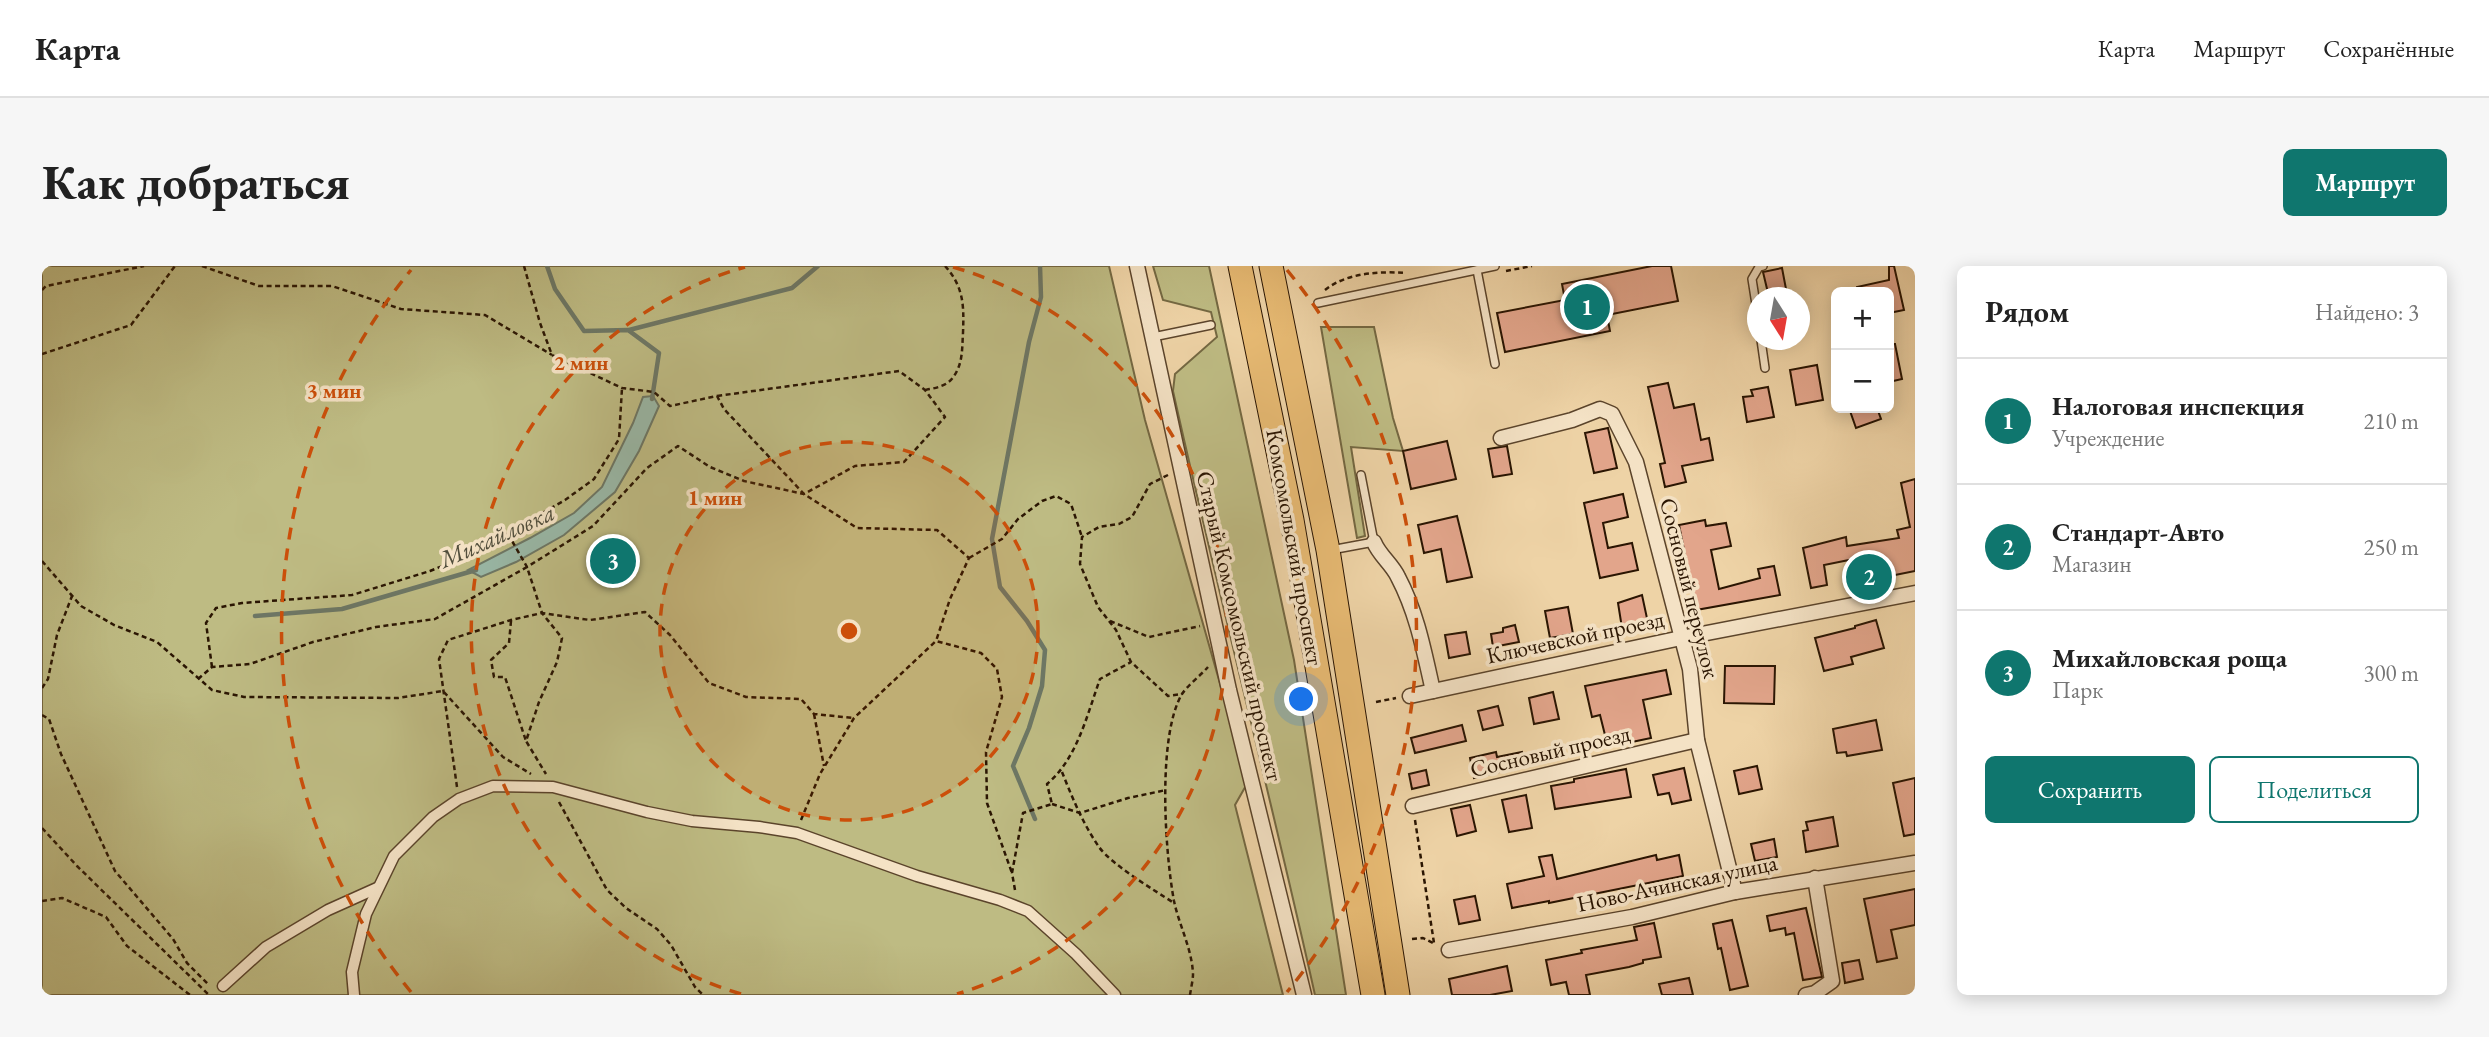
<!DOCTYPE html>
<html lang="ru">
<meta charset="utf-8">
<style>
body{margin:0;font-family:"EB Garamond",serif;background:#f6f6f6;color:#222}
.controls{position:absolute;right:21px;top:21px;display:grid;overflow:hidden;border-radius:10px;box-shadow:0 4px 18px #0003}
.controls button{width:63px;height:63px;display:grid;place-items:center;padding:0;border:0;border-bottom:2px solid #e0e0e0;background:#fff;color:#222;font:35px sans-serif}
.compass{position:absolute;left:1705px;top:21px;width:63px;height:63px;border-radius:50%;background:#fff;box-shadow:0 4px 18px #0003;rotate:169deg}
.you{position:absolute;left:1260px;top:434px;width:24px;height:24px;margin:-18px;border:5px solid #fff;border-radius:50%;background:#1a73e8;box-shadow:0 0 0 10px #1a73e833}
.badge{display:grid;place-items:center;width:46px;height:46px;border-radius:50%;background:#0f766e;color:#fff;font-size:23px;font-weight:700}
.pin{position:absolute;translate:-50% -50%;border:4px solid #fff;box-shadow:0 2px 7px #0006}
.list{margin:0;padding:0;list-style:none}
h2{display:flex;justify-content:space-between;align-items:center;height:91px;margin:0;padding:0 28px;font-size:30px}
h2 small{font-size:23px;font-weight:400;color:#767676}
.list li{display:grid;grid-template-columns:46px 1fr auto;gap:21px;align-items:center;box-sizing:border-box;height:126px;padding:0 28px;border-top:2px solid #e0e0e0}
.list b{display:block;font-size:26px;white-space:nowrap}
.list p{margin:0;font-size:23px;white-space:nowrap;color:#767676}
.list em{font-size:23px;font-style:normal;color:#767676}
.actions{display:flex;gap:14px;padding:21px 28px}
.actions a{flex:1;padding:16px 0;border:2px solid #0f766e;border-radius:10px;text-align:center;font-size:24px;color:#0f766e}
.actions .main{background:#0f766e;color:#fff}
.map{position:relative;flex:none;width:1873px;height:729px;overflow:hidden;border-radius:10px}
header{display:flex;align-items:center;gap:42px;box-sizing:border-box;height:98px;padding:0 35px;background:#fff;border-bottom:2px solid #e0e0e0}
header strong{font-size:33px}
nav{display:flex;gap:38px;margin-inline-start:auto;font-size:24px}
.intro{display:flex;align-items:center;justify-content:space-between;box-sizing:border-box;height:168px;padding:0 42px}
h1{margin:0;font-size:49px}
.button{padding:18px 32px;border-radius:10px;background:#0f766e;color:#fff;font-size:24px;font-weight:700}
main{display:flex;gap:42px;padding:0 42px}
aside{flex:1;background:#fff;border-radius:10px;box-shadow:0 4px 18px #0003}
.map>svg:first-child{display:block}
.green{fill:#bebb83;stroke:#746842;stroke-width:2}
.water{fill:#99b8a7;stroke:#6d7765;stroke-width:2}
.lines{fill:none;stroke-linecap:round;stroke-linejoin:round}
.stream{stroke:#6d7765;stroke-width:4.5}
.building{fill:#e2a58b;stroke:#2a1502;stroke-width:2}
.service-casing{stroke:#5b442b;stroke-width:10}
.pedestrian-casing{stroke:#5b442b;stroke-width:13}
.minor-casing{stroke:#5b442b;stroke-width:17}
.primary-casing{stroke:#2a1502;stroke-width:25}
.path{stroke:#2a1502;stroke-width:2.5;stroke-dasharray:5 3.5;stroke-linecap:butt}
.service{stroke:#f4e2c5;stroke-width:7}
.pedestrian{stroke:#f4e2c5;stroke-width:10}
.minor{stroke:#f4e2c5;stroke-width:14}
.primary{stroke:#e7ba73;stroke-width:23}
.ring{fill:none;stroke:#cc4f0a;stroke-width:3.5;stroke-dasharray:12 9}
.labels{text-anchor:middle;stroke-width:7;stroke-linejoin:round;paint-order:stroke}
.street-label{font-size:23px;fill:#2a1502;stroke:#f4e2c5}
.water-label{font-size:24px;font-style:italic;fill:#514e3c;stroke:#f4e2c5}
.centre{fill:#cc4f0a;stroke:#f4e2c5;stroke-width:3.5}
.ring-label{font-size:21px;text-anchor:middle;font-weight:bold;fill:#cc4f0a;stroke:#f4e2c5;stroke-width:7;stroke-linejoin:round;paint-order:stroke}
</style>
<header>
<strong>Карта</strong>
<nav><a>Карта</a><a>Маршрут</a><a>Сохранённые</a></nav>
</header>
<div class="intro"><h1>Как добраться</h1><a class="button">Маршрут</a></div>
<main>
<div class="map">
<svg width="1873" height="729" viewBox="0 0 1873 729">
<rect width="100%" height="100%" fill="#eed3a6"/>
<filter id="stains"><feTurbulence type="fractalNoise" baseFrequency=".00286" numOctaves="4"/><feColorMatrix values="0 0 0 0 .2 0 0 0 0 .09 0 0 0 0 .02 0 0 0 .5 -.17"/></filter>
<radialGradient id="worn" r=".72"><stop offset=".6" stop-color="#630" stop-opacity="0"/><stop offset="1" stop-color="#630" stop-opacity=".3"/></radialGradient>
<g class="green">
<path d="M0,0H1067L1103,154L1206,516L1193,539L1241,729H0Z"/>
<path d="M1111,0H1167L1252,394L1304,729H1273C1228,527 1176,327 1131,125L1133,108L1175,71L1169,46L1121,34Z"/>
<path d="M1279,61H1332L1351,152L1361,185L1309,181L1323,270L1315,272Z"/>
</g>
<path class="water" d="M611,130L617,140L597,185L573,226L522,269L474,296L439,311L426,304L488,272L532,247L560,221L591,157L601,131Z"/>
<g class="lines">
<g class="stream">
<path d="M505,0L513,23L542,65L586,64L617,87L610,133"/>
<path d="M587,64L750,22L776,0"/>
<path d="M213,350L300,343L434,304"/>
<path d="M993,553L971,500L987,462L1000,420L1003,384L985,355L958,321L950,273L987,76L999,31L998,0"/>
</g>
</g>
<g class="building">
<path d="M1610,0H1629L1636,35L1565,49L1568,65L1463,86L1455,47L1523,34L1520,18Z"/>
<path d="M1847,0H1852L1862,44L1847,47V26H1815V21L1847,14Z"/>
<path d="M1740,2L1744,23L1726,27L1721,6Z"/>
<path d="M1847,78H1853L1860,113L1847,116Z"/>
<path d="M1775,99L1781,134L1754,139L1748,104Z"/>
<path d="M1626,117L1632,142L1652,138L1659,174L1667,172L1671,194L1640,200L1644,216L1623,221L1618,198L1623,197L1606,121Z"/>
<path d="M1726,121L1732,151L1705,156L1701,131L1711,130L1709,124Z"/>
<path d="M1807,142H1835L1839,153L1814,162Z"/>
<path d="M1566,162L1575,202L1552,207L1543,167Z"/>
<path d="M1405,175L1414,213L1369,223L1361,185Z"/>
<path d="M1465,180L1470,208L1451,211L1446,183Z"/>
<path d="M1873,213V305L1843,311L1844,314L1816,318L1812,293L1782,299L1785,319L1769,322L1761,282L1804,271L1805,280L1857,272L1855,264L1868,261L1859,217Z"/>
<path d="M1581,228L1586,251L1561,257L1566,282L1590,277L1596,304L1558,312L1542,237Z"/>
<path d="M1415,250L1430,311L1405,316L1399,283L1382,287L1376,259Z"/>
<path d="M1663,254L1664,260L1684,257L1689,280L1669,284L1677,323L1718,312L1716,303L1732,300L1738,329L1654,344L1637,259Z"/>
<path d="M1600,329L1606,357L1580,362L1576,337Z"/>
<path d="M1526,341L1531,368L1508,372L1503,345Z"/>
<path d="M1834,354L1842,382L1809,391L1811,398L1782,405L1773,372L1813,362V360Z"/>
<path d="M1473,359L1477,376L1451,381L1449,368L1461,366V362Z"/>
<path d="M1424,366L1428,388L1407,392L1403,369Z"/>
<path d="M1683,400H1733L1732,438L1682,437Z"/>
<path d="M1624,404L1629,428L1601,434L1609,472L1566,481L1558,449L1550,451L1543,420Z"/>
<path d="M1511,426L1517,453L1492,458L1487,432Z"/>
<path d="M1456,440L1461,459L1441,464L1436,445Z"/>
<path d="M1834,454L1840,484L1805,490L1804,486L1795,487L1791,463Z"/>
<path d="M1420,459L1424,475L1373,487L1369,472Z"/>
<path d="M1454,486L1455,491L1480,486L1483,500L1432,512L1428,492Z"/>
<path d="M1715,500L1720,523L1697,528L1692,505Z"/>
<path d="M1642,502L1649,534L1630,538L1627,527L1616,529L1611,509Z"/>
<path d="M1584,503L1589,531L1513,543L1509,520L1532,516V513Z"/>
<path d="M1384,504L1387,519L1370,523L1367,508Z"/>
<path d="M1873,512V568L1862,570L1851,517Z"/>
<path d="M1484,529L1490,562L1467,566L1460,534Z"/>
<path d="M1428,539L1434,565L1415,570L1409,543Z"/>
<path d="M1791,551L1796,580L1764,586L1761,565L1766,564L1764,556Z"/>
<path d="M1732,573L1735,591L1713,595L1709,578Z"/>
<path d="M1510,589L1515,613L1614,589L1615,594L1637,589L1641,610L1507,637V635L1470,642L1465,618L1502,610L1497,591Z"/>
<path d="M1873,623V659L1849,664L1855,692L1835,696L1822,633Z"/>
<path d="M1433,630L1438,654L1417,658L1412,634Z"/>
<path d="M1764,642L1780,711L1761,714L1752,667L1744,669L1743,662L1728,665L1725,650Z"/>
<path d="M1690,654L1706,720L1688,724L1679,682L1676,683L1671,658Z"/>
<path d="M1612,657L1619,691L1601,694V697L1587,701L1544,709L1548,729H1527L1524,716L1509,719L1504,694L1540,687L1539,684L1595,674L1592,661Z"/>
<path d="M1817,694L1821,713L1803,717L1800,697Z"/>
<path d="M1465,700L1470,725L1448,729H1410L1407,713Z"/>
<path d="M1647,712L1651,729H1620L1617,718Z"/>
</g>
<g class="lines">
<g class="service-casing">
<g id="service">
<path d="M1435,4L1453,98"/>
<path d="M1276,37L1453,0"/>
<path d="M1716,51L1710,13L1717,1L1721,0"/>
<path d="M1111,71L1169,59"/>
<path d="M1719,74L1723,102"/>
<path d="M1289,284L1332,276L1319,209"/>
</g>
</g>
<g class="pedestrian-casing">
<g id="pedestrian">
<path d="M181,720L224,681L286,644L335,622"/>
<path d="M312,729L310,706L324,648L352,590L391,551L417,533L451,520L511,521L605,546L650,555L717,561L755,567L875,610L958,634L986,645L1034,688L1073,729"/>
</g>
</g>
<g class="minor-casing">
<g id="minor">
<path d="M1095,0L1187,424L1262,729"/>
<path d="M1459,172L1530,154L1558,143L1570,148L1594,196L1648,403L1655,474L1693,626"/>
<path d="M1332,276C1337,289 1350,298 1356,311C1375,347 1382,385 1391,425"/>
<path d="M1368,430L1639,372L1873,327"/>
<path d="M1371,540L1655,474"/>
<path d="M1407,684L1590,651L1693,626L1873,597"/>
<path d="M1764,729L1773,727L1790,715L1773,612"/>
</g>
</g>
<g class="primary-casing">
<g id="primary">
<path d="M1198,0L1250,254L1331,729"/>
<path d="M1229,0L1286,284L1356,729"/>
</g>
</g>
<g class="path">
<path d="M160,0L217,20H290L359,43L443,49L510,89"/>
<path d="M482,0L498,57L510,89L580,122L612,126L628,140L675,130L682,143L762,228L815,262L895,264L927,292L908,333L894,375"/>
<path d="M1464,5L1490,0"/>
<path d="M0,24L4,20L102,0"/>
<path d="M1283,24C1304,7 1337,5 1363,7"/>
<path d="M0,88L89,59L133,0"/>
<path d="M883,124C894,122 906,120 912,110C921,97 920,82 921,67C922,40 922,21 903,0"/>
<path d="M1126,209L1108,218L1090,251L1077,258L1057,261L1040,271L1038,298L1056,341L1074,364L1089,396L1126,430L1140,428"/>
<path d="M466,268L485,301L551,260L605,202L636,180L668,201L702,215L762,228L813,200L862,196L903,151L883,124L857,105L675,130"/>
<path d="M927,292L960,273L976,253L1000,235L1014,230L1029,238L1040,271"/>
<path d="M0,295L39,340L72,359L115,376L170,424L202,431L356,432L401,425L461,491L489,508"/>
<path d="M469,355L467,377L449,394L452,411H463L484,475"/>
<path d="M1068,355L1107,371L1158,360"/>
<path d="M170,401L164,357L174,342L200,337L310,329L388,305L430,288L523,234L552,213L577,173L580,122"/>
<path d="M156,413L170,401L208,398L271,376L334,361L393,353L485,301L500,347L520,372L515,396L497,436L484,475L504,508"/>
<path d="M0,422L6,413L15,369L30,330"/>
<path d="M1334,436L1354,432"/>
<path d="M772,448L782,500"/>
<path d="M0,449L7,453L19,488L73,605L131,673L145,697L167,719"/>
<path d="M1020,506C1030,531 1041,558 1057,581C1070,599 1112,624 1132,637"/>
<path d="M415,521L397,393L406,374L469,354L500,347L548,354L603,346L628,369L667,417L704,431L759,433L772,448L812,452"/>
<path d="M517,536L565,624L584,642L615,663L629,679L653,721L661,729"/>
<path d="M1010,538L1038,547L1086,532L1124,524"/>
<path d="M759,554L778,508L812,452L894,375L939,387L955,403L960,431L944,486L945,537L970,607"/>
<path d="M1373,554L1392,677"/>
<path d="M0,562L35,600L167,729"/>
<path d="M973,624L970,607L981,547L1010,538L1005,518C1035,493 1045,449 1058,413L1089,396"/>
<path d="M0,635L20,632L64,651L85,680L148,729"/>
<path d="M1370,673L1381,672L1393,678"/>
<path d="M1148,729C1149,722 1151,714 1151,708C1150,683 1137,659 1132,635C1123,587 1115,470 1140,428C1146,419 1158,410 1166,401"/>
</g>
<use href="#service" class="service"/>
<use href="#pedestrian" class="pedestrian"/>
<use href="#minor" class="minor"/>
<use href="#primary" class="primary"/>
</g>
<circle cx="807" cy="365" r="189" fill="#cc4f0a" fill-opacity=".12"/>
<g class="ring">
<circle cx="807" cy="365" r="189"/>
<path d="M699 728A379 379 0 0 1 703 1M911 1A379 379 0 0 1 915 728"/>
<path d="M369 726A568 568 0 0 1 369 4M1245 4A568 568 0 0 1 1245 726"/>
</g>
<g class="labels">
<g class="street-label">
<text transform="translate(1253 281) rotate(80)" y="8">Комсомольский проспект</text>
<text transform="translate(1648 322) rotate(76)" y="8">Сосновый переулок</text>
<text transform="translate(1198 360) rotate(77)" y="8">Старый Комсомольский проспект</text>
<text transform="translate(1533 371) rotate(-12)" y="8">Ключевской проезд</text>
<text transform="translate(1508 485) rotate(-13)" y="8">Сосновый проезд</text>
<text transform="translate(1635 617) rotate(-12)" y="8">Ново-Ачинская улица</text>
</g>
<g class="water-label">
<text transform="translate(455 270) rotate(-24)" y="8">Михайловка</text>
</g>
</g>
<circle cx="807" cy="365" r="10" class="centre"/>
<g class="ring-label">
<text x="539" y="104">2 мин</text>
<text x="292" y="132">3 мин</text>
<text x="673" y="239">1 мин</text>
</g>
<rect width="100%" height="100%" filter="url(#stains)"/>
<rect width="100%" height="100%" fill="url(#worn)"/>
</svg>
<div class="controls">
<button>+</button>
<button>−</button>
</div>
<svg class="compass" viewBox="-18 -18 36 36"><path d="M0-13l5 13h-10z" fill="#e53935"/><path d="M0 13l5-13h-10z" fill="#767676"/></svg>
<div class="you"></div>
<div class="pin badge" style="left:1545px;top:41px">1</div>
<div class="pin badge" style="left:1827px;top:311px">2</div>
<div class="pin badge" style="left:571px;top:295px">3</div>
</div>
<aside>
<h2>Рядом<small>Найдено: 3</small></h2>
<ul class="list">
<li><span class="badge">1</span><div><b>Налоговая инспекция</b><p>Учреждение</p></div><em>210 m</em></li>
<li><span class="badge">2</span><div><b>Стандарт-Авто</b><p>Магазин</p></div><em>250 m</em></li>
<li><span class="badge">3</span><div><b>Михайловская роща</b><p>Парк</p></div><em>300 m</em></li>
</ul>
<div class="actions"><a class="main">Сохранить</a><a>Поделиться</a></div>
</aside>
</main>
